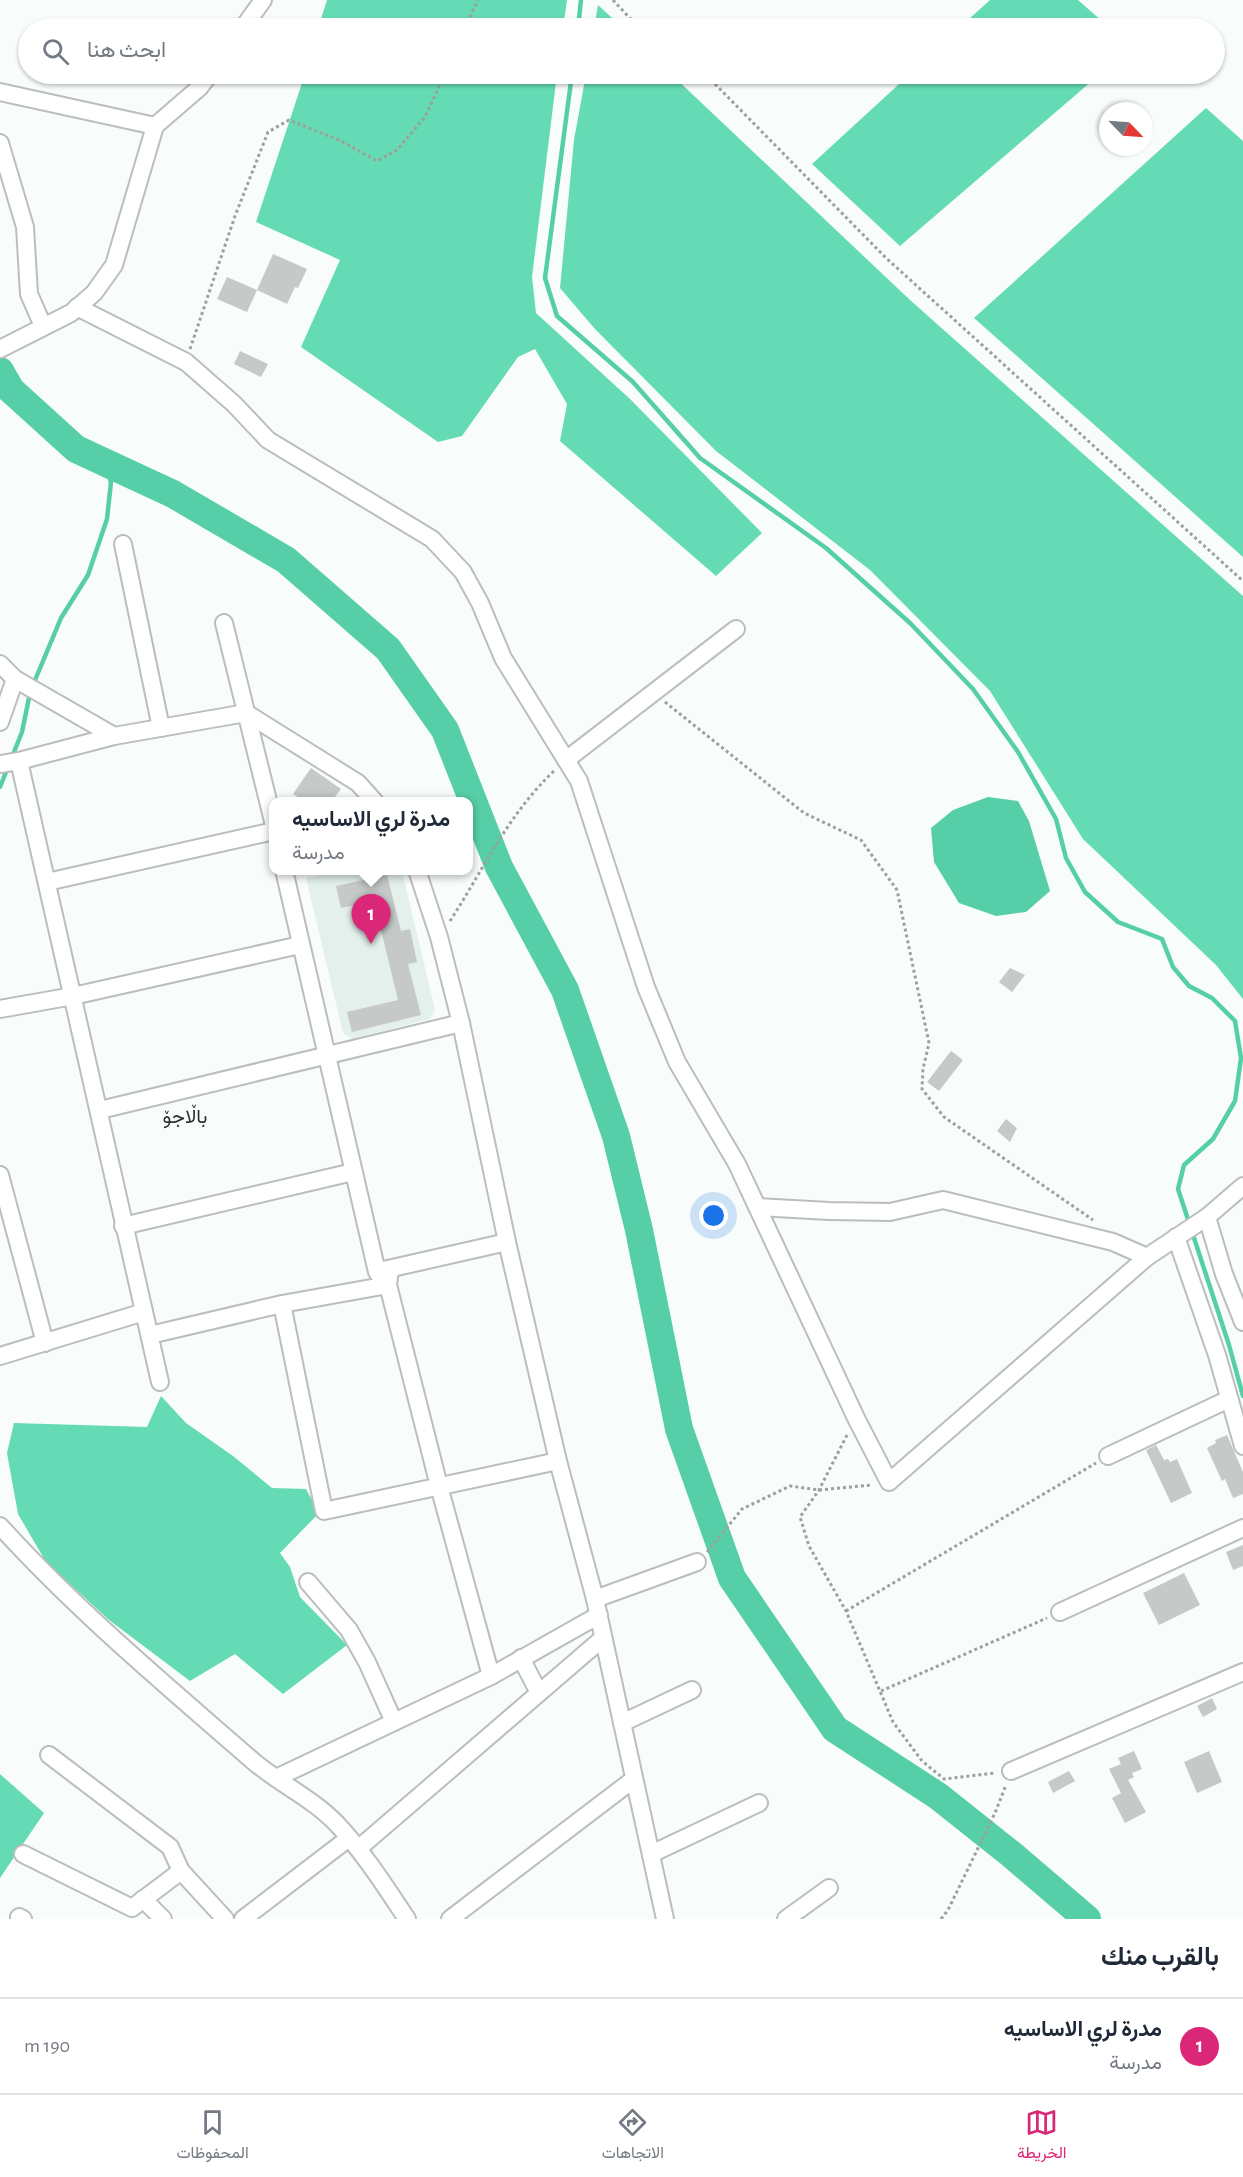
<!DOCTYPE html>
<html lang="ar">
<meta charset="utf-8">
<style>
body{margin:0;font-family:"Alegreya Sans",Vazirmatn,sans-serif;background:#f2f2f3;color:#1f2937;direction:rtl}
.compass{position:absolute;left:1099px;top:102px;width:54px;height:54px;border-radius:50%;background:#fff;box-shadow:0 2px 4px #0004;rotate:115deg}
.you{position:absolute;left:714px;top:1216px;width:21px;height:21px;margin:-15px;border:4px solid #fff;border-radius:50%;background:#1a73e8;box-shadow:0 0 0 9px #1a73e833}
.badge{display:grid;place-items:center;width:39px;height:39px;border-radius:50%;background:#db2777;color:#fff;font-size:20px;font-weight:700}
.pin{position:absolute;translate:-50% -50px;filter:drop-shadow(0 2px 3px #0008)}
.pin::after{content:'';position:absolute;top:32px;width:21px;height:18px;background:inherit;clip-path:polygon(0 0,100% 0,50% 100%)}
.popup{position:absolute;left:269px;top:797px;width:204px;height:78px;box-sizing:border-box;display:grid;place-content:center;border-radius:12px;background:#fff;filter:drop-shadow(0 2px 4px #0005);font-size:20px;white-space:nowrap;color:#747a83}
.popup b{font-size:22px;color:#1f2937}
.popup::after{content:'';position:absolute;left:50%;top:100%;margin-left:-12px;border:12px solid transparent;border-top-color:#fff}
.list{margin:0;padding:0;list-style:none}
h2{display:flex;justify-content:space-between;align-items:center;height:78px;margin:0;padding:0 24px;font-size:26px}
h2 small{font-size:20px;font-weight:400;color:#747a83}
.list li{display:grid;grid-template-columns:39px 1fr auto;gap:18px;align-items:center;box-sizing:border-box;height:96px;padding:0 24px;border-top:2px solid #e0e1e3}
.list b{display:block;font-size:22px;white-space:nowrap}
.list p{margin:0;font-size:20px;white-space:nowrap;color:#747a83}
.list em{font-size:20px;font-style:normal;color:#747a83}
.icon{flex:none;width:33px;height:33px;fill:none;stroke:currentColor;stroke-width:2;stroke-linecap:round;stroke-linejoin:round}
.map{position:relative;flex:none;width:1243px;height:1919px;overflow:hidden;direction:ltr}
.search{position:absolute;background:#fff;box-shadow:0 2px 4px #0004;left:18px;right:18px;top:18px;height:66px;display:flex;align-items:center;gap:15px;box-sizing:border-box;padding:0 21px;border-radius:33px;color:#747a83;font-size:22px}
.sheet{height:174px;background:#fff}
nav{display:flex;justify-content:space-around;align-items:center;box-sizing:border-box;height:84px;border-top:2px solid #e0e1e3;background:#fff;font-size:16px;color:#747a83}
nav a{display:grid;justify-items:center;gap:3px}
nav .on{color:#db2777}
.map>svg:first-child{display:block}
.built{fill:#e3f0eb}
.forest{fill:#64dbb4}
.water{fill:#56cfa8}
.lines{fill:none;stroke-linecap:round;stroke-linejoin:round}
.stream{stroke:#56cfa8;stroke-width:4.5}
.river{stroke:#56cfa8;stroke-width:28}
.building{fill:#c5c9c7}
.minor-casing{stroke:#babebc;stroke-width:20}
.path{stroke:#9ca09e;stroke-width:3;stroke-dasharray:3 3;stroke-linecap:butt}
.minor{stroke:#fff;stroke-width:16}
.labels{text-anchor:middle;stroke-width:4.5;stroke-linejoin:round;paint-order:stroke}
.quarter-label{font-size:20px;fill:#2d302f;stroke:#f8fdfb}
</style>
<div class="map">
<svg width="1243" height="1919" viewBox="0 0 1243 1919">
<rect width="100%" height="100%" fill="#f8fdfb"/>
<path class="built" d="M339,871H402L435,1010L430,1019L352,1039L343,1033L306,878Z"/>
<g class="forest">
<path d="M327,0H567L563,28H318Z"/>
<path d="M990,0H1078L1110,28H959Z"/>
<path d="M598,5L623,28H594Z"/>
<path d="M305,74H557L532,277L536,313L630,399L762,533L716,576L560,441L567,404L535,349L518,357L462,436L438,442L301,347L340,260L256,222Z"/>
<path d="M586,74H671L910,300L1243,596V999L1216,965L1083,839L990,691L870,570L716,451L595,329L560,288L574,140Z"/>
<path d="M910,74H1100L900,246L812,164Z"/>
<path d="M1206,108L1243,141V557L974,318Z"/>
<path d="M161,1396L186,1423L233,1456L272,1488L306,1489L319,1513L280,1553L290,1567L300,1597L347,1645L283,1694L235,1654L190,1681L109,1620L46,1562L18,1514L7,1453L14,1423L147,1427Z"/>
<path d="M0,1774L44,1813L0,1878Z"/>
</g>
<path class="water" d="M988,797L1018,801L1029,821L1050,891L1026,912L996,916L959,903L934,862L931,828L953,810Z"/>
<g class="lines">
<g class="stream">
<path d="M578,28L581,0"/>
<path d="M572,74L545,278L557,316L633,382L700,458L826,548L910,623L973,689L1018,752L1056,819L1066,858L1085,892L1118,922L1162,939L1173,967L1189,986L1212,998L1235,1021L1241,1058L1235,1101L1213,1139L1184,1165L1178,1189L1229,1345L1243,1396"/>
<path d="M33,685L61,618L88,575L107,519L111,482L104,462"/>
<path d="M12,757L22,732L30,693"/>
<path d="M0,787L8,767"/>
</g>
<path class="river" d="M0,371L11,390L76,449L173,494L286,560L388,649L445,730L499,867L565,990L616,1136L639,1230L679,1429L732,1578L835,1729L938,1796L1011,1854L1087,1919"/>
</g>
<g class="building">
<path d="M273,254L307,269L298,288L295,287L287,304L257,290Z"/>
<path d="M227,277L257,290L247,312L217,299Z"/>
<path d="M240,351L268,364L261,377L234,364Z"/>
<path d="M311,768L341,789L332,801H304L293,794Z"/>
<path d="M387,875L401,931L410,929L417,962L408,964L421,1015L352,1032L347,1012L398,1000L374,901L341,908L336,886Z"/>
<path d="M1010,968L1025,975L1012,992L999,982Z"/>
<path d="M951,1051L963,1060L939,1091L927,1082Z"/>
<path d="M1006,1119L1017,1128L1010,1142L997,1131Z"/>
<path d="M1227,1435L1243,1472V1494L1233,1498L1225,1479L1222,1481L1207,1448L1216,1443L1215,1440Z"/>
<path d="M1156,1445L1164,1460L1168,1459L1170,1462L1177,1459L1192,1493L1171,1503L1146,1450Z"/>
<path d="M1243,1545V1566L1233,1570L1226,1552Z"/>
<path d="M1184,1573L1200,1605L1159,1625L1143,1593Z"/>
<path d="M1212,1698L1217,1709L1203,1717L1197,1706Z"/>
<path d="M1134,1751L1142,1769L1132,1773L1134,1777L1128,1780L1146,1812L1125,1823L1112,1798L1121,1793L1109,1769L1121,1764L1118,1758Z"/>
<path d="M1209,1751L1222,1782L1197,1793L1184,1762Z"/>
<path d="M1069,1771L1075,1781L1053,1793L1048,1782Z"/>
</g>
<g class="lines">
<g class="minor-casing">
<g id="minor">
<path d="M243,28L263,0"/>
<path d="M0,92L155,126"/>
<path d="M0,143L25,227L29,294L43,326"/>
<path d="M77,307L186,362L234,404L268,440L432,539L463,572L480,603L503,658L579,781L646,987L677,1062L737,1164L856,1418L889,1482L1147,1257L1207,1217L1243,1186"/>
<path d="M0,349L71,313L94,293L114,265L155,126L199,88L210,74"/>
<path d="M123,544L161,728"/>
<path d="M224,623L274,825"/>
<path d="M0,664L15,679L114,736"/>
<path d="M0,722L15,679"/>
<path d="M566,760L736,629"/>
<path d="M19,761L160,1382"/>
<path d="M0,764L19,761L114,736L246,713L358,783L375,802"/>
<path d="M284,870L377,1272L388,1285L439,1486L491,1676"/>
<path d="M417,870L439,937L461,1023L507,1242L558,1461L595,1599L665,1919"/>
<path d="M47,882L274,831"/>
<path d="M0,1009L73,996L300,945"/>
<path d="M100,1110L461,1023"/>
<path d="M0,1175L45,1343"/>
<path d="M757,1207L829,1211L890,1212L943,1200L1113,1242L1147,1257"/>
<path d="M1207,1217L1224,1274L1243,1322"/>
<path d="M123,1226L353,1172"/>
<path d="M1176,1237L1217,1355L1243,1446"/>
<path d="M379,1271L507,1242"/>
<path d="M282,1304L324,1511L558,1461"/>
<path d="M150,1335L282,1304L388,1285L390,1269"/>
<path d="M0,1356L144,1312"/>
<path d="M1108,1456L1229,1399"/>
<path d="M0,1526C77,1611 167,1686 253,1761C280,1784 312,1798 337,1824C364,1853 385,1886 407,1919"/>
<path d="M308,1582L349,1630L367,1662L394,1722"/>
<path d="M595,1599L697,1562"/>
<path d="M1060,1612L1243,1528"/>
<path d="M521,1658L539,1693"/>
<path d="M622,1723L692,1690"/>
<path d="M49,1755L170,1847L181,1871L225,1919"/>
<path d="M1011,1771L1243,1672"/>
<path d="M276,1778L491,1676L599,1615"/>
<path d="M359,1848L603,1638"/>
<path d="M23,1854L132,1908L181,1871"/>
<path d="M651,1854L759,1803"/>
<path d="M143,1899L163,1919"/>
<path d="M19,1917L23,1919"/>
<path d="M243,1919L349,1838"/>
<path d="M450,1919L634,1779"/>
<path d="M786,1919L829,1888"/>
</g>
</g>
<g class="path">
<path d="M613,0L639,28"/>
<path d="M465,28L478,0"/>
<path d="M700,74L715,84L886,258L1243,581"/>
<path d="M190,349L235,216L268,132L289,120L339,140L377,161L397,150L425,117L445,74"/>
<path d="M665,702L804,813L861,840L897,890L929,1043L923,1069L922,1089L944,1117L1093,1220"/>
<path d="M450,921C485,867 508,814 556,769"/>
<path d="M847,1435L819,1490L800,1517L809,1546L846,1611L893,1722L922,1761L944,1779L995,1773"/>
<path d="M707,1552L742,1509L790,1486L819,1490L872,1485"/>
<path d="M846,1611L1096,1463"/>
<path d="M881,1691L1047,1618"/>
<path d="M941,1919L948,1910L995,1813L1006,1785"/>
</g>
<use href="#minor" class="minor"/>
</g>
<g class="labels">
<g class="quarter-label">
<text x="185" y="1123">باڵاجۆ</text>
</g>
</g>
</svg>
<svg class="compass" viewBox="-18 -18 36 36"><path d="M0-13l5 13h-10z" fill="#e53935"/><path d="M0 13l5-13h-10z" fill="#747a83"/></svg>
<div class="you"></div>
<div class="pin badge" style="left:371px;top:944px">1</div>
<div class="popup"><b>مدرة لري الاساسیه</b>مدرسة</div>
<div class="search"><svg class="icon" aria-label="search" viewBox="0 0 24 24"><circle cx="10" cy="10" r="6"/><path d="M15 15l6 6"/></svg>ابحث هنا</div>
</div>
<section class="sheet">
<h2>بالقرب منك<small></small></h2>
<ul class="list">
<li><span class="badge">1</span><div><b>مدرة لري الاساسیه</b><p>مدرسة</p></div><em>190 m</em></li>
</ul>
</section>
<nav>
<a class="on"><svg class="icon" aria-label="map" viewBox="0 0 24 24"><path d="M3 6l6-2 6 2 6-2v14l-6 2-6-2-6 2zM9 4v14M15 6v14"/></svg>الخريطة</a>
<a><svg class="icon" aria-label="directions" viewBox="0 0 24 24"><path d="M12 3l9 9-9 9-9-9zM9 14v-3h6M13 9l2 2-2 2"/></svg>الاتجاهات</a>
<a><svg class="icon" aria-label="saved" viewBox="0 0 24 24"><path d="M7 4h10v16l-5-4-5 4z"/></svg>المحفوظات</a>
</nav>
